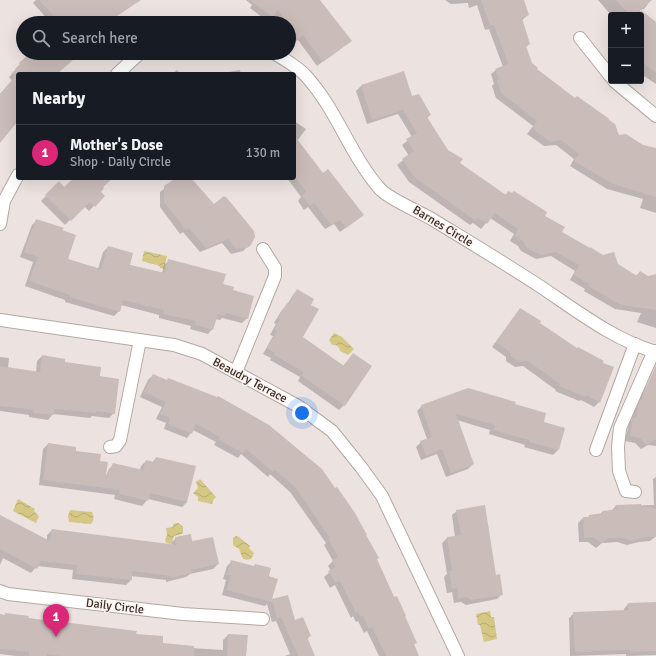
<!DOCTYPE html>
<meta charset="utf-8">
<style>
body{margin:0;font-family:Signika,sans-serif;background:#242831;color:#f1f3f6}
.controls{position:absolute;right:12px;top:12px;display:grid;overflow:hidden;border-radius:4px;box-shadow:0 4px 16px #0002}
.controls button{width:36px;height:36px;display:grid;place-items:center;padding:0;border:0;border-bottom:1px solid #363941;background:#171b24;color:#f1f3f6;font:20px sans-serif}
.you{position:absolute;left:302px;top:413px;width:14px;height:14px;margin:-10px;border:3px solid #fff;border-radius:50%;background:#1a73e8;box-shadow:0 0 0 6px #1a73e833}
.badge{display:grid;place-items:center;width:26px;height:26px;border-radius:50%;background:#db2777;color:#fff;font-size:13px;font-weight:700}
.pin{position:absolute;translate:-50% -33px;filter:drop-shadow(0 1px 2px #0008)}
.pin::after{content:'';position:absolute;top:21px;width:14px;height:12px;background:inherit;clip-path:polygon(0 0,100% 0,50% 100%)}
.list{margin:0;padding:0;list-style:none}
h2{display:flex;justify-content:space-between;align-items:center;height:52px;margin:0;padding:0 16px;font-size:17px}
h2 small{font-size:13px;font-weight:400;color:#9ea1a6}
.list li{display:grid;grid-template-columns:26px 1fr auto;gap:12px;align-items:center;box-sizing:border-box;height:56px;padding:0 16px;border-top:1px solid #363941}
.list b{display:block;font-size:15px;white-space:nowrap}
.list p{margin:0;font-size:13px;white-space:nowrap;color:#9ea1a6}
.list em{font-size:13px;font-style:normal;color:#9ea1a6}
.icon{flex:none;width:22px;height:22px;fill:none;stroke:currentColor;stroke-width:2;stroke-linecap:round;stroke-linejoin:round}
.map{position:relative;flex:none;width:656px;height:656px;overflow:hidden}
.search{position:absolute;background:#171b24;box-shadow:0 4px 16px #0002;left:16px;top:16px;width:280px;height:44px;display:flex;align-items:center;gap:10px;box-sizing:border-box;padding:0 14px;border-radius:22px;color:#9ea1a6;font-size:15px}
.panel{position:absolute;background:#171b24;box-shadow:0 4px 16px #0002;left:16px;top:72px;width:280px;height:108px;border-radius:4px}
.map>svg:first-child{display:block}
.water{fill:url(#water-waves)}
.shadow{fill:#0003}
.building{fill:#cabcb9}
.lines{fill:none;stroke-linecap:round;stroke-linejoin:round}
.minor-casing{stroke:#b4a8a3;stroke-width:14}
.minor{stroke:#fff;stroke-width:12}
.labels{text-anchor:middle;stroke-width:3;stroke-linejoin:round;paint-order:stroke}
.street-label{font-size:12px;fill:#3e2c20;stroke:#f8f2f1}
</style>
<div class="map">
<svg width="656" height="656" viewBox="0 0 656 656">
<defs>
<pattern id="water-waves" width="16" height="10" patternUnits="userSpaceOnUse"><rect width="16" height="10" fill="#d5c784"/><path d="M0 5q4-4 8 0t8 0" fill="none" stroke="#b8ab72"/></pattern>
</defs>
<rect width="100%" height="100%" fill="#ece3e0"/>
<g class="water">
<path d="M144,251L167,256L164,269L160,268V266L142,261Z"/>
<path d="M334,333L342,337L354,349L348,355L340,351C339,346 337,345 332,345L329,340Z"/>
<path d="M200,479L216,497L214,499L212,504L198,501V497L193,493L198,488L196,482Z"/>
<path d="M18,499L35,509L34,511L39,516L36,523L13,511Z"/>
<path d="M70,510L92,512C94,517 94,520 91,524L69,522L68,516Z"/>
<path d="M178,523L183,526V532L182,534L174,536L172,542L170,544L167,543L165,541L167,534L166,528L173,527V524Z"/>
<path d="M236,536L239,537L250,546L249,548L254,553L251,559C241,562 242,555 239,549L233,545V538Z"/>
<path d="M490,611L491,617H494L497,639L484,642L480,625H478L476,614Z"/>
</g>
<g class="shadow">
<path d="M36,0H140L107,23H51L33,3Z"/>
<path d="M246,0H319L350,41L317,66L298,40L293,43L289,38V23H279L273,15L267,21L250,8L252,5Z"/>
<path d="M445,0H523L528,15L521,21L529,44L526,47L531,64L536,69L619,137L656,150V213L640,208L643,199L607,189L570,166L574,159L556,145L544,146L527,134L533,126L496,98L492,86L494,84L491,74L496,70L503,67L489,29L485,30L477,5L469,8L468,3L451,4Z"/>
<path d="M598,0H645L648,4L644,9L639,10L654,21L656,29V84L641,74V15H611Z"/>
<path d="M32,53H79L56,74H18V119L0,141V94L12,81L9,77L16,70L15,69Z"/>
<path d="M177,70L181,74H172Z"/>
<path d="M240,70L241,74H217Z"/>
<path d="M403,72L411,97L430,115L427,118L447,150L459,163L505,195L508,192L544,216L561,233L636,276L640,272L648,277L656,275V328L637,322L641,313L615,309L584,291L585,289L570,280L575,271L551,256L536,259L521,251L518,246L510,241L514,234L490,218L481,229L473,223L470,225L409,182L397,165L409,156L402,145L412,137L398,114L367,124L356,91L361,86Z"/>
<path d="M294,121L306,129L297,141L358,219L340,232L334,224L325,229L308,207L304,210L298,201L301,197L287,178H294Z"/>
<path d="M75,178H111L102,188L99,192L103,196L89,211L84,206L65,225L41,201L59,183L64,189Z"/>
<path d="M178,178H190L248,246L243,251L231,254L222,243L200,252L183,232L180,234L160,207V192Z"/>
<path d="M37,220L61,230L67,260L98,269L103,252L108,247L129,265L162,273L164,265L169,261L232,291L247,318L242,323L222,318L220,320L215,319L212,329L208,334L190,329L191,326L159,318V315L121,305L119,311L114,316L65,302V300L25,286L33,262L20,257L32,225Z"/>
<path d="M297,290L310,305L302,337L343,366L353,354L371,367L344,405L339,410L298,381L300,377L270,360L271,358L263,354L273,336L270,335L276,324L274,323L282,310L287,305L293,295Z"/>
<path d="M521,309L539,323L599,402L594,407L581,400L579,401L555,391L556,390L523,366L515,367L506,361V357L492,347L516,314Z"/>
<path d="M42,356L64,362L99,377L114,413L109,418L92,416L90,418L53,414L48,420L29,417V415L0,411V357L9,358L8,368L36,372L37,361Z"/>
<path d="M153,375L167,381L217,398L376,559L416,643L413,645L418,656H379L367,631L364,633L358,621L356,622L353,616L351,618L335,585L330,588L324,577L331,571L328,566L333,561L324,545L326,543L290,492L270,474L268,477L241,454L238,458L214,445L216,442L193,430L187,438L164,429L166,423L156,419L162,407L140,397L148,380Z"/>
<path d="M647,386L656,388V446L648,445L641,449L635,443L625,441L629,423L632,419L633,412L638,404L642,391Z"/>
<path d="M514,405L543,423L564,428L558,450L553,455L524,447L525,445L489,434L490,430L457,420L473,464L468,469L446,477L437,454L421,460L416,447L421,442L427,439L417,411L422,406Z"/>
<path d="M48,444L75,452L98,462L106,476L109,469L114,464L140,470L141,466L146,461L152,463L156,458L187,502L182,507L148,499L142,506L114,499L115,495L39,485L43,449Z"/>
<path d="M656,477V531L655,537L650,541L639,542L627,545L617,542L602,543L596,548L588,542H579L578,523L583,518H587L589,516L600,514L603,511H611L616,506L654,505L653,479Z"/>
<path d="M457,511L495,576L502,594L497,599L466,605L461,602L454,603L452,592L447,593L444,577L447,574L442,543L447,538L455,537L452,515Z"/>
<path d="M0,516L47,540V535L52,530L172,545L171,543L176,538L191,543L218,564L213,569L190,574L186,577L166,582V580L131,576V580L126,585L72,579L73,570L37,566L31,573L3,558L0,565Z"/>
<path d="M232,561L268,577L270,601L287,596L295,622L310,636L307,639L314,656H285L290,654L276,621L272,622L267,604L265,606L222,595L226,580L223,579L227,566Z"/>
<path d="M656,603V655L626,656V654L570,656L569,618L574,613L624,611V609L628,604Z"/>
<path d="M6,614L27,618L135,635L161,644L191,648L223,650V640L228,635L244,656H17L0,654V615L4,616Z"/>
</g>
<g class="building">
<path d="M39,0H141L106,23H60Z"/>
<path d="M250,0H320L352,41L323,62L303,35L298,39L289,26V23H287L278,10L272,17Z"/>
<path d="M481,0H524L529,15L522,18L530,44L526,46L532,63L538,68L537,69L575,98L577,96L608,118L609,120L615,124L619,135L626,134L643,145L656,148V197L613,184L574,161L579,154L561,140L550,142L532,128L537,121L501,93L497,80L499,79L495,69L508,64L494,25L490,26Z"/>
<path d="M616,0H652L635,15H629Z"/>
<path d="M641,10L656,22V73L641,61Z"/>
<path d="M30,53H81L57,74H18V121L0,143V94L17,74H11L20,65L19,63Z"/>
<path d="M404,71L412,96L419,94L431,115L427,117L448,150L463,159L460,163L506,195L508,191L512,193L514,191L547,212L545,216L565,227L562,232L590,248V247L603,255L614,252L618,264L637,276L640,271L648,276L656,274V310L621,305L588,286L589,284L574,275L579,265L556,252L541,255L526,247L523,241L514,236L518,229L495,213L487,224L478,218L476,221L414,177L402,159L414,151L406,139L417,133L403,110L372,120L361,85Z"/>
<path d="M294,135L323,173L328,169L364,215L346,228L340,220L331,225L314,203L310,206L302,195L306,192L294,176Z"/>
<path d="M74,178H113L103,187L104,188L101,192L105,196L95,207L90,202L71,221L45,195L59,181L64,187Z"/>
<path d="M176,178H191L214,204L224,196L227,198L254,231L255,237L251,245L247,248L236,249L228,239L206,248L189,228L186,230L164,202V186Z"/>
<path d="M36,219L64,228L62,230L76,235L68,259L101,269L108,246L133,253L130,265L165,273L168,259L226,274L223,284L234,287L233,290L254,296L248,319L226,313L225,316L218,314L213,330L195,325L196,321L163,314L164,310L123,300L120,312L69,297L70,295L29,281L38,257L24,252Z"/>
<path d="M297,289L314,299L311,305L319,309L303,337L344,366L353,353L372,366L345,406L302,376L304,372L274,355L275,353L267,348L277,331L274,330L280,319L278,318L287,303L289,304Z"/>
<path d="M520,308L541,321L540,323L577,348L578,347L604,361L603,363L614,367L600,403L586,395L585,397L559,386L560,384L528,361L520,362L511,356L510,352L496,342Z"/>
<path d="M42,355L65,359V362L101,367L100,376L119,379L115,414L97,411L96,413L55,409L54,415L33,413L34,410L0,406V366L40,372Z"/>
<path d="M656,365V439L646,445L640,438L630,436L633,417L636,418L638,406L640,400H642L643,394Z"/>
<path d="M153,374L167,380L168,378L217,397L218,396L269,425L322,469L335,488L337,487L355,513L367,535H366L379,558L377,559L394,597L397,596L406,616H405L417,643L414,644L419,656H386L372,627L369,629L363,616L361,617L358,612L356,613L340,581L336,583L328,571L336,567L332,561L338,557L328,539L330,538L295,487L275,470L273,472L246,449L243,453L219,440L220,437L196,424L192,434L168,424L170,418L160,414L166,402L144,392Z"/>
<path d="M468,388L516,402L515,404L546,413L544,422L565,428L559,450L529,442V440L493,430L495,425L456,414L474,464L451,473L442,449L426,456L420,441L432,437L421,405Z"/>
<path d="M48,443L76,447V451L101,454L100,461L108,462L105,481L113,463L143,470L146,460L155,462L156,457L196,466L187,502L150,493L148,501L119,494L120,490L43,480Z"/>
<path d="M641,504V507H652L653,509H656V537H645L632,541L623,538H608L601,543L593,537L584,538L583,517H589V515L603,513V511L618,509L615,505Z"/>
<path d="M485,505L496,575L500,574L503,595L472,600L466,597L458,599L457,588L452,589L449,571H452L447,537L461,535L456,510Z"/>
<path d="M0,515L50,541L52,529L177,545L175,537L191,534L192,541L213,537L219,564L191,570L192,573L171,578V576L132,571V580L76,574L77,565L41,561L37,569L0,549Z"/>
<path d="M231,560L254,566L255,564L271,568L269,576L278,579L272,599L288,595L295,620L303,617L311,636L307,637L315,656H298L281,617L277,618L272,600L271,602L227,590L231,575H227Z"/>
<path d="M656,602V651L630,652V650L592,651V652H575L573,612L628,610V603Z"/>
<path d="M5,613L29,616L28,618L137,631L136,634L163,636V643L194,646V656H61L47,654V656H29V652L0,649V614L5,615Z"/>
<path d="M228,634L248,635L246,656H227Z"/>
</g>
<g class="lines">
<g class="minor-casing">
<g id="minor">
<path d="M580,38L611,77"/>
<path d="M274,53C285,60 297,66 306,76C337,110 350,155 380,189C390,200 421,212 435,221C471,243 506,264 541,287C577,311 614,340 656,352"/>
<path d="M117,74L140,53"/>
<path d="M614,81L656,116"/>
<path d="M0,224L4,201L18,175"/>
<path d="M0,320L174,345L202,354L298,406L332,431L361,467L382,496L458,656"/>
<path d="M236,372L275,276V268L263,249"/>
<path d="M110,447L116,446L120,440L140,340"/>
<path d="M596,450L635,344"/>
<path d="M635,492L626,491L619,471L618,447L620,428L654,351"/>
<path d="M0,591L8,594L183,614L263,619"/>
</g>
</g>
<use href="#minor" class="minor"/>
</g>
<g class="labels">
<g class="street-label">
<text transform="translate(443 226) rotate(31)" y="4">Barnes Circle</text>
<text transform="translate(250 380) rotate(28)" y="4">Beaudry Terrace</text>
<text transform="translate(115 606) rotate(7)" y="4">Daily Circle</text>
</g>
</g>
</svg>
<div class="controls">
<button>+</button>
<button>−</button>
</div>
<div class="you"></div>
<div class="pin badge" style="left:56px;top:637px">1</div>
<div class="search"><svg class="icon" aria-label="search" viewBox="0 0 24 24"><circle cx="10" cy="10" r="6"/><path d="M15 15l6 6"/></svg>Search here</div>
<section class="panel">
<h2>Nearby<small></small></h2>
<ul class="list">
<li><span class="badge">1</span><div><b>Mother's Dose</b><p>Shop · Daily Circle</p></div><em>130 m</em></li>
</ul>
</section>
</div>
